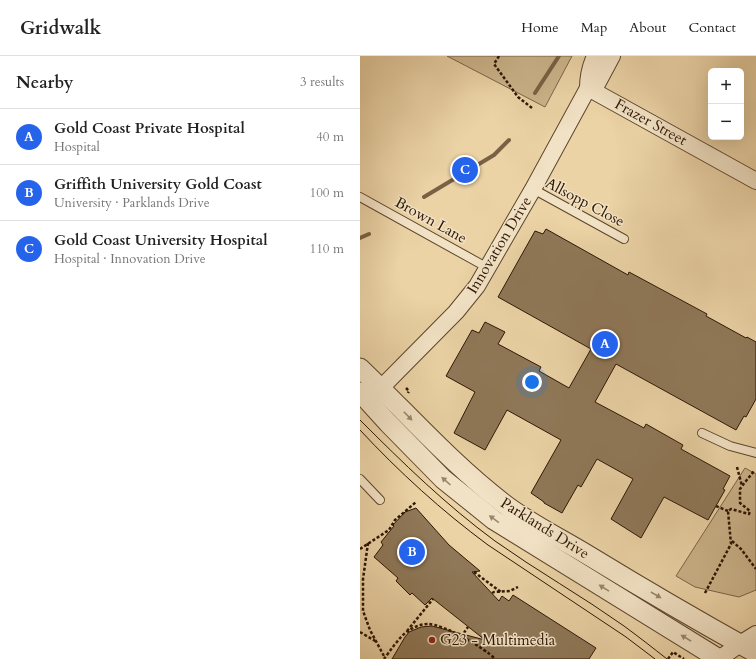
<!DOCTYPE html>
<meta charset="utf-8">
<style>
body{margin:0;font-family:Cardo,serif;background:#f2f2f2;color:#222}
.controls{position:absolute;right:12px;top:12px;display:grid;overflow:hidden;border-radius:6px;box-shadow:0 4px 16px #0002}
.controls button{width:36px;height:36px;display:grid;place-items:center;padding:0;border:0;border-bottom:1px solid #e0e0e0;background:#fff;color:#222;font:20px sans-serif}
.you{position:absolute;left:172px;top:326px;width:14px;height:14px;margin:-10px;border:3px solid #fff;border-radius:50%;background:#1a73e8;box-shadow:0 0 0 6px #1a73e833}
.badge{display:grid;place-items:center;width:26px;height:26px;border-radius:50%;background:#2563eb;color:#fff;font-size:13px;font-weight:700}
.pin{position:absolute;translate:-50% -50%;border:2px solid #fff;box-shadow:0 1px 4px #0006}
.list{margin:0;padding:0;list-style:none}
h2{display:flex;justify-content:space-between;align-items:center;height:52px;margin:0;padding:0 16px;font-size:17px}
h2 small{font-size:13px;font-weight:400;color:#767676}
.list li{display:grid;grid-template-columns:26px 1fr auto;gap:12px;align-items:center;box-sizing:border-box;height:56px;padding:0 16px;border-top:1px solid #e0e0e0}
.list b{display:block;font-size:15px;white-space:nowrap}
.list p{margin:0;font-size:13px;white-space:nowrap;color:#767676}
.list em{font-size:13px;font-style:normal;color:#767676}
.map{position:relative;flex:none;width:396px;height:603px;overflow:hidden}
header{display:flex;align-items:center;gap:24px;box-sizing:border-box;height:56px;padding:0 20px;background:#fff;border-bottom:1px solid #e0e0e0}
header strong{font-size:19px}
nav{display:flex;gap:22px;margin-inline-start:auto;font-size:14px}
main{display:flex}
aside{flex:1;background:#fff}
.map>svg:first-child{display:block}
.green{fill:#cbb38a;stroke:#7c6447}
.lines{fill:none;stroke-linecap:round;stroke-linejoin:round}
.stream{stroke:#786144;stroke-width:4}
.building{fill:#8f7858;stroke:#2c1604}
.service-casing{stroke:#5c452c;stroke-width:10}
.minor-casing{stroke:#5c452c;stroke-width:18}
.tertiary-casing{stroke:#5c452c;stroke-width:21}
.path{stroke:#2c1604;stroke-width:2.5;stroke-dasharray:3 2;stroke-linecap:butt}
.service{stroke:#f2e2c5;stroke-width:8}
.minor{stroke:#f2e2c5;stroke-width:16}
.tertiary{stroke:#f2e2c5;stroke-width:19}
.tram{stroke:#2c1604;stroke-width:1}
.oneway{fill:#99866e}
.poi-dot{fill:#8f2418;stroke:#f2e2c5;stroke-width:1.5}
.labels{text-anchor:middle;stroke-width:3;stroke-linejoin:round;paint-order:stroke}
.street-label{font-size:15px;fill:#2c1604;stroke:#f2e2c5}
.poi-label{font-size:15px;fill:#2c1604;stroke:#f2e2c5;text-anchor:start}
</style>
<header>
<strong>Gridwalk</strong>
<nav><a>Home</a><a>Map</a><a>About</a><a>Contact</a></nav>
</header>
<main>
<aside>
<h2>Nearby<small>3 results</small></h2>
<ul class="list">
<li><span class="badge">A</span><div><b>Gold Coast Private Hospital</b><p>Hospital</p></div><em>40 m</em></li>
<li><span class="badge">B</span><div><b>Griffith University Gold Coast</b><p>University · Parklands Drive</p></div><em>100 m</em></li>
<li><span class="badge">C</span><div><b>Gold Coast University Hospital</b><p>Hospital · Innovation Drive</p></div><em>110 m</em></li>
</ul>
</aside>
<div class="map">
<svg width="396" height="603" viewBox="0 0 396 603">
<rect width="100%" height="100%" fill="#ebd3a6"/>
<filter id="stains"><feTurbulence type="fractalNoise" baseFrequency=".005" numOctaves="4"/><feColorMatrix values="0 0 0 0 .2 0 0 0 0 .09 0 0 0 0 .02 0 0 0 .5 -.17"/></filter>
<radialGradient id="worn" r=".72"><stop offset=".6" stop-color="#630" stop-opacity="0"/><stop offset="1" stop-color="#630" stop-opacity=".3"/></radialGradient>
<g class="green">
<path d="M87,0H212L185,51Z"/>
<path d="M385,412L396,418V534L379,541L335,531L316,520Z"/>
</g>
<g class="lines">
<g class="stream">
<path d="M175,37L199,0"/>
<path d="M64,141L134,99L149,84"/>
<path d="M0,182L9,178"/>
</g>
</g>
<g class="building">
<path d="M186,173L268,219L269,216L347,258L346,260L386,282L387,281L396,286V343L386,361L384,360L376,374L256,308L235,346L284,372L286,368L323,389L321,393L370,420L363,433L365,434L348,464L304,441L281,482L251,463L273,423L237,403L221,431L218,429L202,457L184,447V446L171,437L201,384L147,354L125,394L94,377L115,336L86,320L112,274L119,277L125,266L145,276L138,288L181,311L179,315L209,332L231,293L138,241L175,175L183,178Z"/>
<path d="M56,452L89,489L120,515L112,516L139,545L142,540L149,545L153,539L236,592L229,603H32L45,581L49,576L61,571L72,570L125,584L72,542L65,549L52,537L50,539L36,525L38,522L14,501L23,489L21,486L34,470L33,469L45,456Z"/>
</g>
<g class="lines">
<g class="service-casing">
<g id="service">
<path d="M173,133L264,183"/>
<path d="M0,141L128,212"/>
<path d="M342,377L370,390L396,397"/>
<path d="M0,423L20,444"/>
</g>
</g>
<g class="minor-casing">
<g id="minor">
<path d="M228,32L396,125"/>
<path d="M228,32L237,28L252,0"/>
<path d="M13,340L96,256L117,230L173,133L228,32C228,20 230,11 235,0"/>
<path d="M359,603L380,588L396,578"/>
</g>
</g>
<g class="tertiary-casing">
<g id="tertiary">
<path d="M0,312C47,357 91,407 143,447C170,468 202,483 231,501C285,534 340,566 396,597"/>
<path d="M0,336L28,367L83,423L134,464L359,603"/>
</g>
</g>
<g class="path">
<path d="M139,0L134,8L158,41L172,52"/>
<path d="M46,332L49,335L48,337"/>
<path d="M377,411L382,430"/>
<path d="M356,450L368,455"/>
<path d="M372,485L381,493L396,513"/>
<path d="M8,487L3,523V555L10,574L25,602"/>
<path d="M0,493L29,474L35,464L56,446"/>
<path d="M114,516L141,536"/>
<path d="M132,537L134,536L150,535L158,531"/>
<path d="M345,537L371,488L368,455L371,453L389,458L390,455L380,447V433L382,430L394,415"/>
<path d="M47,575L73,543"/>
<path d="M0,576L17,586"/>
<path d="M101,581L108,571"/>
<path d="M24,603C30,595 40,580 48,575C54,571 61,568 68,568C83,568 125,592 135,603"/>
<path d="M308,603L313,596L324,603"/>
</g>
<use href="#service" class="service"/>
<use href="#minor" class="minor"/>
<use href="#tertiary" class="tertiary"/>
<g class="tram">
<path d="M0,364C43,407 86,449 135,485C177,515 222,540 264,570C279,581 293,592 307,603"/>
<path d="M0,374C39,416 82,455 128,489L266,581L295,603"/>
</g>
</g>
<defs><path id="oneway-solid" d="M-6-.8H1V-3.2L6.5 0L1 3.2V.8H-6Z"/></defs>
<g class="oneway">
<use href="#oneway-solid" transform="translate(48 360) rotate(46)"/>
<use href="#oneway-solid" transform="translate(86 425) rotate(-138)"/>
<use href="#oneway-solid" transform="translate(134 463) rotate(-144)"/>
<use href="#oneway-solid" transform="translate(244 532) rotate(-148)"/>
<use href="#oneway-solid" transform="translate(296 539) rotate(30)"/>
<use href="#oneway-solid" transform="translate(326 582) rotate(-149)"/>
</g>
<circle class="poi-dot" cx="72" cy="584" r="4"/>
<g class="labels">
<g class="street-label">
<text transform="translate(291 66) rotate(29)" y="5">Frazer Street</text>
<text transform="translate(225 146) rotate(28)" y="5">Allsopp Close</text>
<text transform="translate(71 164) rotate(29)" y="5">Brown Lane</text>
<text transform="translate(139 189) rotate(-59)" y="5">Innovation Drive</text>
<text transform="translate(185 472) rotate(32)" y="5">Parklands Drive</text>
</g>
<g class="poi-label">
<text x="80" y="589">G23 - Multimedia</text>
</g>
</g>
<rect width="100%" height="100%" filter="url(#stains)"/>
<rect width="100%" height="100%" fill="url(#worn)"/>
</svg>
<div class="controls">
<button>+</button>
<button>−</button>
</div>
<div class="you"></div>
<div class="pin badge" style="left:245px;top:288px">A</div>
<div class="pin badge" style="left:52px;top:496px">B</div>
<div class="pin badge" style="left:105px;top:114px">C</div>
</div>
</main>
